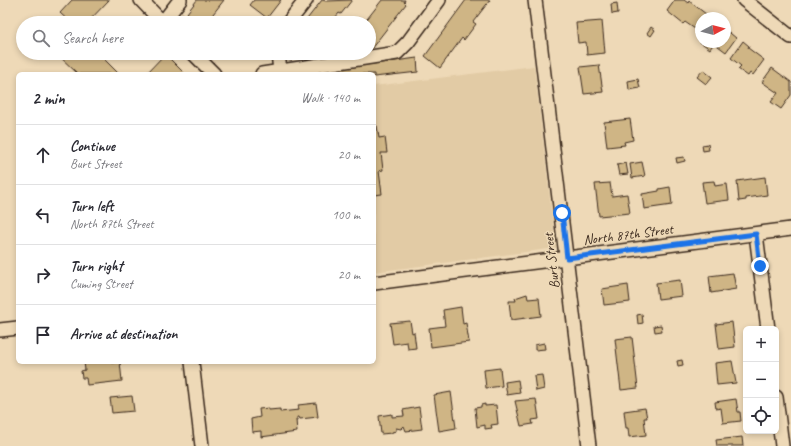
<!DOCTYPE html>
<meta charset="utf-8">
<style>
body{margin:0;font-family:Caveat,sans-serif;background:#f2f2f3;color:#2b2b33}
.controls{position:absolute;right:12px;bottom:12px;display:grid;overflow:hidden;border-radius:6px;box-shadow:0 2px 6px #0003}
.controls button{width:36px;height:36px;display:grid;place-items:center;padding:0;border:0;border-bottom:1px solid #e1e1e2;background:#fff;color:#2b2b33;font:20px sans-serif}
.compass{position:absolute;left:695px;top:12px;width:36px;height:36px;border-radius:50%;background:#fff;box-shadow:0 2px 6px #0003;rotate:83deg}
.stop{position:absolute;width:12px;height:12px;margin:-9px;border:3px solid #1a73e8;border-radius:50%;background:#fff}
.stop.end{background:#1a73e8;border-color:#fff;box-shadow:0 1px 4px #0008}
.list{margin:0;padding:0;list-style:none}
h2{display:flex;justify-content:space-between;align-items:center;height:52px;margin:0;padding:0 16px;font-size:17px}
h2 small{font-size:13px;font-weight:400;color:#7c7c81}
.list li{display:grid;grid-template-columns:26px 1fr auto;gap:12px;align-items:center;box-sizing:border-box;height:60px;padding:0 16px;border-top:1px solid #e1e1e2}
.list b{display:block;font-size:15px;white-space:nowrap}
.list p{margin:0;font-size:13px;white-space:nowrap;color:#7c7c81}
.list em{font-size:13px;font-style:normal;color:#7c7c81}
.icon{flex:none;width:22px;height:22px;fill:none;stroke:currentColor;stroke-width:2;stroke-linecap:round;stroke-linejoin:round}
.map{position:relative;flex:none;width:791px;height:446px;overflow:hidden}
.search{position:absolute;background:#fff;box-shadow:0 2px 6px #0003;left:16px;top:16px;width:360px;height:44px;display:flex;align-items:center;gap:10px;box-sizing:border-box;padding:0 14px;border-radius:22px;color:#7c7c81;font-size:15px}
.panel{position:absolute;background:#fff;box-shadow:0 2px 6px #0003;left:16px;top:72px;width:360px;height:292px;border-radius:6px}
.map>svg:first-child{display:block}
.built{fill:#e2cba5}
.building{fill:#cfb585;stroke:#3b2a1e}
.lines{fill:none;stroke-linecap:round;stroke-linejoin:round}
.minor-casing{stroke:#3b2a1e;stroke-width:16}
.minor{stroke:#eed9b7;stroke-width:13}
.route{stroke:#1a73e8;stroke-width:5}
.labels{text-anchor:middle;stroke-width:3;stroke-linejoin:round;paint-order:stroke}
.street-label{font-size:14px;fill:#3b2a1e;stroke:#eed9b7}
</style>
<div class="map">
<svg width="791" height="446" viewBox="0 0 791 446">
<rect width="100%" height="100%" fill="#eed9b7"/>
<filter id="ink" filterUnits="userSpaceOnUse"><feTurbulence type="fractalNoise" baseFrequency=".025" numOctaves="2"/><feDisplacementMap in="SourceGraphic" scale="8" xChannelSelector="R" yChannelSelector="G"/><feConvolveMatrix kernelMatrix="1 2 1 2 8 2 1 2 1" color-interpolation-filters="sRGB"/></filter>
<g filter="url(#ink)">
<path class="built" d="M534,66L556,248L374,272V86Z"/>
<g class="building">
<path d="M72,0H109L87,23H71L60,13Z"/>
<path d="M197,0H224L206,23H200L187,13Z"/>
<path d="M254,0H281L267,18L250,5Z"/>
<path d="M322,0L326,1L352,0L341,14L339,13L331,23H304Z"/>
<path d="M382,0H405L404,2L406,4L371,49L369,48V23H364Z"/>
<path d="M466,0H490L473,22L476,24L464,40L462,38L440,68L425,56Z"/>
<path d="M675,0H684L688,3L689,1L706,14L703,18H701V21L695,29L685,22L683,24L667,11Z"/>
<path d="M617,3L618,13L612,14L611,4Z"/>
<path d="M183,14L193,23H175Z"/>
<path d="M602,21L605,53L587,55L586,42L578,43L576,23Z"/>
<path d="M651,27L655,30L651,36L647,33Z"/>
<path d="M725,29L736,38L726,52L714,43L710,49L700,42L701,41V42H725Z"/>
<path d="M743,41L749,46L748,48L764,60L753,75L750,73L748,76L738,69L741,66L731,58Z"/>
<path d="M56,53H98L119,74H78Z"/>
<path d="M165,54L184,73L183,74H146Z"/>
<path d="M417,58L418,72L374,77V74H300Z"/>
<path d="M599,65L603,92L584,94L580,67Z"/>
<path d="M772,68L791,82V95L781,109L771,102L778,93L762,82Z"/>
<path d="M703,70L712,77L706,84L697,77Z"/>
<path d="M638,79L640,88L629,90L628,81Z"/>
<path d="M630,119L633,140L624,142L625,145L607,147L604,122Z"/>
<path d="M374,126H377L379,138L385,137L387,153H381L383,170L379,171L382,194L374,195Z"/>
<path d="M708,144L709,150L703,151L702,145Z"/>
<path d="M684,157L685,161L677,163L676,158Z"/>
<path d="M642,162L645,176L632,178L630,164Z"/>
<path d="M626,163L628,174L619,175L617,165Z"/>
<path d="M765,177L767,195L746,198V200L739,201L737,181Z"/>
<path d="M714,181L715,186L727,184L729,200L705,203L702,182Z"/>
<path d="M610,183L612,196L627,194L630,213L599,216L595,184Z"/>
<path d="M670,187L672,205L644,209L642,194L659,191V189Z"/>
<path d="M733,273L736,289L711,293L709,276Z"/>
<path d="M680,280L682,296L658,299L656,283Z"/>
<path d="M628,285L630,302L604,305L602,289Z"/>
<path d="M527,294L528,299L539,298L541,316L511,320L509,301H516L515,298Z"/>
<path d="M461,307L463,324L466,323L469,342L431,347L429,328L445,326L443,310Z"/>
<path d="M642,314L643,323L638,324L637,315Z"/>
<path d="M410,321L412,333L414,332L416,348L408,349L407,342L393,344L390,323Z"/>
<path d="M732,322L735,347L719,349L716,324Z"/>
<path d="M661,325L662,331L655,332L654,326Z"/>
<path d="M632,337L638,388L621,390L615,339Z"/>
<path d="M544,343L545,349L535,350V345Z"/>
<path d="M682,360L683,365L678,366L677,361Z"/>
<path d="M732,361L736,383L717,385L715,363Z"/>
<path d="M84,362H111V363L120,362L122,381L87,385L86,378H82L81,371L85,370Z"/>
<path d="M500,368L502,386L486,388L484,370Z"/>
<path d="M542,375L544,389L536,391L534,376Z"/>
<path d="M518,380L520,393L507,395L505,382Z"/>
<path d="M451,392L456,428L439,431L434,395Z"/>
<path d="M132,396L134,411L112,413L110,398Z"/>
<path d="M536,399L539,419L532,420L533,424L521,426L515,401Z"/>
<path d="M736,399L738,412H740L741,421L723,423L721,408L716,409L715,402Z"/>
<path d="M316,403L318,417L300,419L299,417H297V420H296L297,432L261,437V431L252,432L251,419L260,417L259,409L269,408V410L280,409V412L299,410L298,405Z"/>
<path d="M485,404V406L496,405L498,424L491,425L492,428L485,429V425L477,427L475,408L481,407V405Z"/>
<path d="M419,407L422,429L406,431L404,426L401,429L396,428V431L392,432V433L381,434L379,416L392,414V417L404,416L403,410Z"/>
<path d="M645,408L647,418H644L646,435L629,437L628,428H626L624,411Z"/>
<path d="M742,437L743,446H717L716,440Z"/>
</g>
<g class="lines">
<g class="minor-casing">
<g id="minor">
<path d="M141,0L163,23"/>
<path d="M535,0L589,446"/>
<path d="M744,0L791,37"/>
<path d="M163,22L180,0"/>
<path d="M288,23L306,0"/>
<path d="M193,53L214,74"/>
<path d="M278,53L280,71"/>
<path d="M262,74L397,53L408,42L439,0"/>
<path d="M756,234L768,329"/>
<path d="M374,283L791,229"/>
<path d="M0,330L18,328"/>
<path d="M192,362L202,446"/>
<path d="M776,397L782,446"/>
</g>
</g>
<use href="#minor" class="minor"/>
</g>
</g>
<g class="lines" filter="url(#ink)">
<path class="route" d="M562,213L567,258L756,234L760,266"/>
</g>
<g class="labels">
<g class="street-label">
<text transform="translate(628 234) rotate(-7)" y="5">North 87th Street</text>
<text transform="translate(551 261) rotate(-97)" y="5">Burt Street</text>
</g>
</g>
</svg>
<div class="controls">
<button>+</button>
<button>−</button>
<button><svg class="icon" aria-label="locate" viewBox="0 0 24 24"><circle cx="12" cy="12" r="6"/><path d="M12 2v4M12 18v4M2 12h4M18 12h4"/></svg></button>
</div>
<svg class="compass" viewBox="-18 -18 36 36"><path d="M0-13l5 13h-10z" fill="#e53935"/><path d="M0 13l5-13h-10z" fill="#7c7c81"/></svg>
<div class="stop" style="left:562px;top:213px"></div>
<div class="stop end" style="left:760px;top:266px"></div>
<div class="search"><svg class="icon" aria-label="search" viewBox="0 0 24 24"><circle cx="10" cy="10" r="6"/><path d="M15 15l6 6"/></svg>Search here</div>
<section class="panel">
<h2>2 min<small>Walk · 140 m</small></h2>
<ul class="list">
<li><svg class="icon" aria-label="ahead" viewBox="0 0 24 24"><path d="M12 20V5M6 11l6-6 6 6"/></svg><div><b>Continue</b><p>Burt Street</p></div><em>20 m</em></li>
<li><svg class="icon" aria-label="left" viewBox="0 0 24 24"><path d="M17 20v-9H6M10 6l-5 5 5 5"/></svg><div><b>Turn left</b><p>North 87th Street</p></div><em>100 m</em></li>
<li><svg class="icon" aria-label="right" viewBox="0 0 24 24"><path d="M7 20v-9h11M14 6l5 5-5 5"/></svg><div><b>Turn right</b><p>Cuming Street</p></div><em>20 m</em></li>
<li><svg class="icon" aria-label="arrive" viewBox="0 0 24 24"><path d="M6 21V4h12l-3 4 3 4H6"/></svg><div><b>Arrive at destination</b></div></li>
</ul>
</section>
</div>
